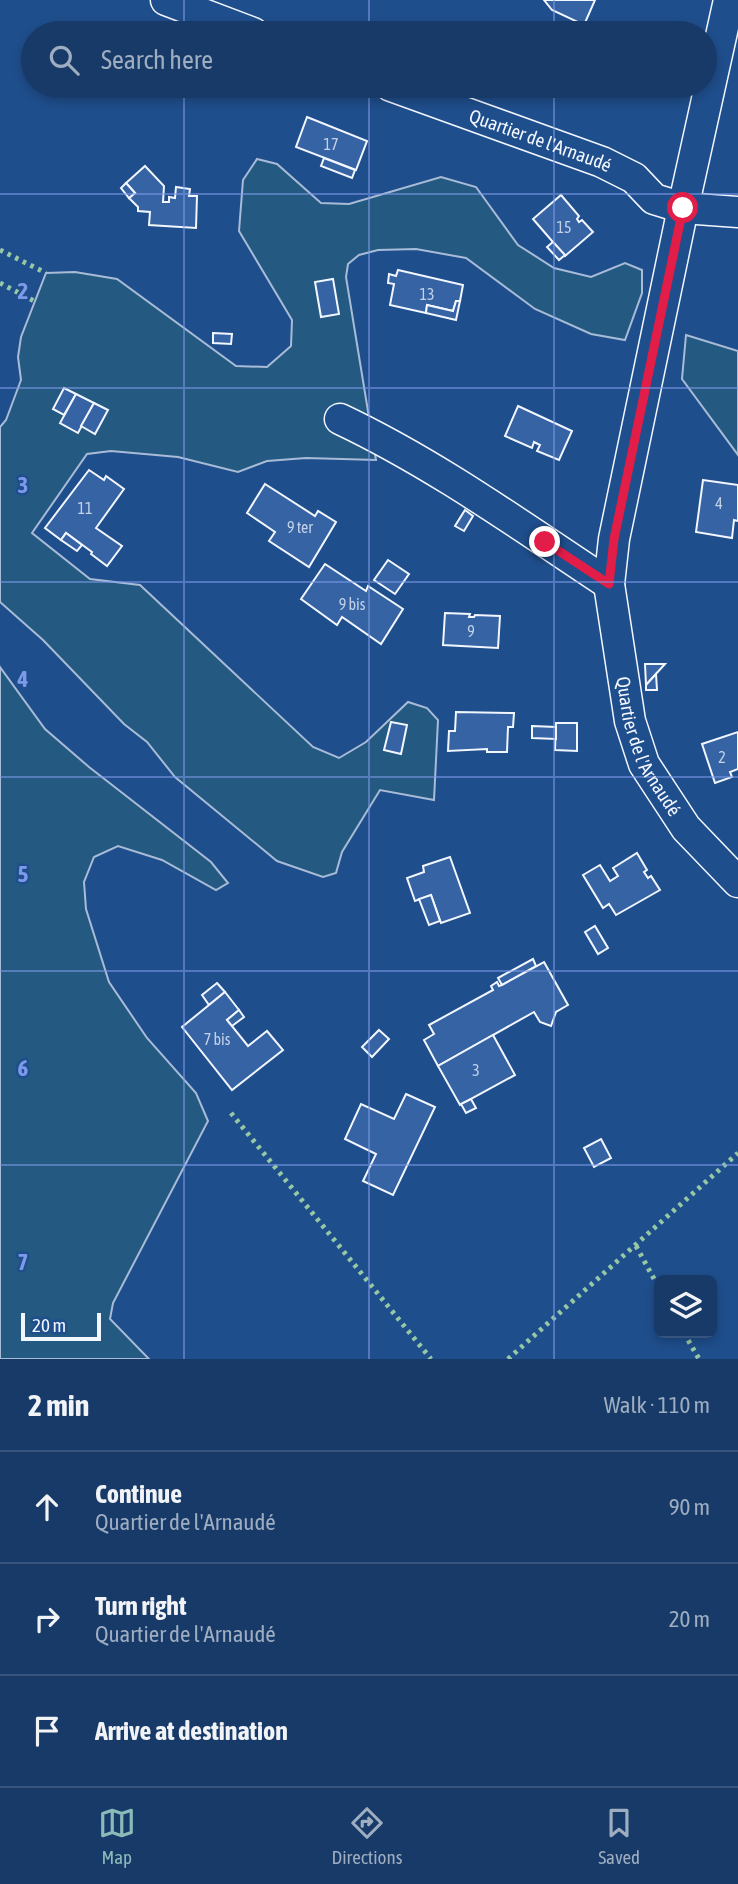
<!DOCTYPE html>
<meta charset="utf-8">
<style>
body{margin:0;font-family:"Asap Condensed",sans-serif;background:#244571;color:#f1f3f6}
.controls{position:absolute;right:21px;bottom:21px;display:grid;overflow:hidden;border-radius:10px;box-shadow:0 4px 10px #0003}
.controls button{width:63px;height:63px;display:grid;place-items:center;padding:0;border:0;border-bottom:2px solid #36547d;background:#173a69;color:#f1f3f6;font:35px sans-serif}
.scale{position:absolute;left:21px;bottom:18px;width:80px;box-sizing:border-box;padding-left:7px;border:4px solid #f2f6ff;border-top:0;font-size:19px;line-height:24px;white-space:nowrap;color:#f2f6ff;-webkit-text-stroke:5px #1f4e8c;paint-order:stroke}
.stop{position:absolute;width:21px;height:21px;margin:-16px;border:5px solid #e11d48;border-radius:50%;background:#fff}
.stop.end{background:#e11d48;border-color:#fff;box-shadow:0 2px 7px #0008}
.list{margin:0;padding:0;list-style:none}
h2{display:flex;justify-content:space-between;align-items:center;height:91px;margin:0;padding:0 28px;font-size:30px}
h2 small{font-size:23px;font-weight:400;color:#9eadc0}
.list li{display:grid;grid-template-columns:46px 1fr auto;gap:21px;align-items:center;box-sizing:border-box;height:112px;padding:0 28px;border-top:2px solid #36547d}
.list b{display:block;font-size:26px;white-space:nowrap}
.list p{margin:0;font-size:23px;white-space:nowrap;color:#9eadc0}
.list em{font-size:23px;font-style:normal;color:#9eadc0}
.icon{flex:none;width:38px;height:38px;fill:none;stroke:currentColor;stroke-width:2;stroke-linecap:round;stroke-linejoin:round}
.map{position:relative;flex:none;width:738px;height:1359px;overflow:hidden}
.search{position:absolute;background:#173a69;box-shadow:0 4px 10px #0003;left:21px;right:21px;top:21px;height:77px;display:flex;align-items:center;gap:18px;box-sizing:border-box;padding:0 24px;border-radius:38px;color:#9eadc0;font-size:26px}
.sheet{height:427px;background:#173a69}
nav{display:flex;justify-content:space-around;align-items:center;box-sizing:border-box;height:98px;border-top:2px solid #36547d;background:#173a69;font-size:19px;color:#9eadc0}
nav a{display:grid;justify-items:center;gap:4px}
nav .on{color:#8bbbb9}
.map>svg:first-child{display:block}
.green{fill:#245a82;stroke:#a8bbd7;stroke-width:2}
.building{fill:#3563a3;stroke:#f2f6ff;stroke-width:2}
.lines{fill:none;stroke-linecap:round;stroke-linejoin:round}
.minor-casing{stroke:#f2f6ff;stroke-width:33}
.minor{stroke:#1f4e8c;stroke-width:30}
.hedge{stroke:#97c8a6;stroke-width:5;stroke-dasharray:3.5 5;stroke-linecap:butt}
.route{stroke:#e11d48;stroke-width:9}
.grid{fill:none;stroke:#7d9aea;stroke-width:2;stroke-opacity:0.55}
.labels{text-anchor:middle;stroke-width:5;stroke-linejoin:round;paint-order:stroke}
.number-label{font-size:16px;fill:#c3d1e8}
.street-label{font-size:19px;fill:#f2f6ff;stroke:#1f4e8c}
.grid-label{font-size:23px;text-anchor:middle;font-weight:bold;fill:#7d9aea;stroke:#1f4e8c;stroke-width:5;stroke-linejoin:round;paint-order:stroke}
</style>
<div class="map">
<svg width="738" height="1359" viewBox="0 0 738 1359">
<rect width="100%" height="100%" fill="#1f4e8c"/>
<g class="green">
<path d="M257,159L277,164L321,203L349,204L441,177L476,187L518,245L554,268L591,277L625,263L642,270V293L625,340L591,334L535,309L466,258L416,249L378,250L359,255L348,264L346,277L376,460L306,458L267,461L238,472L178,457L111,451L87,454L32,533L90,579L140,585L313,747L339,758L366,742L408,702L427,708L438,720L434,800L380,790L342,852L336,873L323,877L277,861L175,777L147,742L124,724L43,640L0,602V427L6,420L21,380L18,357L21,337L46,273L75,272L117,279L236,366L267,367L291,346L292,320L239,231L243,180Z"/>
<path d="M686,335L738,351V455L682,379Z"/>
<path d="M0,667L45,729L89,767L211,862L228,883L216,890L162,860L118,846L94,857L84,882L86,909L109,982L147,1038L196,1093L208,1121L113,1303L110,1319L149,1359H0Z"/>
</g>
<g class="building">
<path d="M544,0H595L584,25L552,10Z"/>
<path d="M307,117L367,141L356,170L296,147Z"/>
<path d="M324,158L355,170L352,178L321,166Z"/>
<path d="M145,166L164,186L163,202H169V197L175,198L176,187L190,189L189,196H197L196,228L149,225L150,212L138,211V207L129,198L135,193L126,183Z"/>
<path d="M126,183L135,193L129,198L121,188Z"/>
<path d="M561,195L579,216L577,219L579,222L582,220L593,232L565,256L533,219Z"/>
<path d="M553,242L565,255L559,260L547,247Z"/>
<path d="M398,270L463,285L460,301H456L453,311L427,305L426,313L390,305L394,284L388,283L389,274L396,276Z"/>
<path d="M333,279L339,314L321,317L315,282Z"/>
<path d="M456,301H460L456,320L426,313L427,305L453,311Z"/>
<path d="M213,333L232,334L231,344L213,343Z"/>
<path d="M64,388L76,394L64,415L53,409Z"/>
<path d="M76,394L94,403L78,433L60,423Z"/>
<path d="M94,403L108,410L95,434L81,426Z"/>
<path d="M518,406L572,431L559,460L537,451L540,445L534,442L532,448L505,436Z"/>
<path d="M89,470L104,480L106,476L124,489L96,528L122,546L107,566L91,554L92,552L66,533L61,540L45,528Z"/>
<path d="M703,480L738,485V521L734,520L732,538L696,532Z"/>
<path d="M265,484L315,516L318,511L336,522L309,567L269,541L275,532L247,513Z"/>
<path d="M465,510L473,516L464,531L455,526Z"/>
<path d="M66,533L82,545L77,551L61,540Z"/>
<path d="M388,560L409,574L395,594L374,580Z"/>
<path d="M325,564L366,591L368,586L403,609L381,644L342,617L337,625L301,599Z"/>
<path d="M445,613L470,614L469,617H474L475,615L500,616L498,648L443,645Z"/>
<path d="M645,664H665L646,685Z"/>
<path d="M656,674L657,690H646V685Z"/>
<path d="M456,712L514,713L513,727H508L507,752H487V749L448,751L449,731H455Z"/>
<path d="M391,722L407,725L401,754L384,750Z"/>
<path d="M556,723H577V751L555,750Z"/>
<path d="M532,726L556,727V739L532,738Z"/>
<path d="M738,732V769L730,772L732,777L715,783L702,744Z"/>
<path d="M637,853L647,870L644,872L648,878L651,876L660,890L616,915L609,904L603,908L583,875L600,865L610,881L618,876L613,868Z"/>
<path d="M450,857L470,913L441,923L431,895L415,901L407,878L424,872L423,866Z"/>
<path d="M431,895L440,921L429,925L419,899Z"/>
<path d="M595,926L608,948L598,954L585,932Z"/>
<path d="M533,959L536,966L502,985L498,978Z"/>
<path d="M544,962L568,1005L556,1012L551,1026L540,1022L534,1012L438,1066L424,1040L434,1034L429,1025L493,990L491,986L497,982L499,986L502,985Z"/>
<path d="M217,983L225,992L209,1005L202,995Z"/>
<path d="M225,992L239,1010L227,1020L248,1046L267,1031L283,1050L232,1090L182,1027Z"/>
<path d="M239,1010L244,1017L232,1026L227,1020Z"/>
<path d="M379,1030L389,1039L372,1057L362,1047Z"/>
<path d="M493,1035L515,1075L460,1105L438,1066Z"/>
<path d="M406,1094L435,1107L393,1195L363,1181L376,1154L345,1139L361,1104L394,1119Z"/>
<path d="M471,1099L476,1108L466,1113L461,1104Z"/>
<path d="M601,1139L611,1158L594,1167L584,1148Z"/>
</g>
<g class="lines">
<g class="minor-casing">
<g id="minor">
<path d="M166,0L253,33"/>
<path id="s1" d="M729,0L683,208L614,539L609,584L630,721L644,764L686,828L738,882"/>
<path id="s2" d="M391,86L602,162L634,178L654,199L683,208L738,212"/>
<path d="M340,419C435,464 521,526 609,584"/>
</g>
</g>
<use href="#minor" class="minor"/>
<g class="hedge">
<path d="M0,250L46,273"/>
<path d="M0,283L36,302"/>
<path d="M231,1113L431,1359"/>
<path d="M636,1246L659,1288"/>
<path d="M684,1333L699,1359"/>
<path d="M508,1359L738,1153"/>
</g>
</g>
<g class="lines">
<path class="route" d="M545,542L609,584L614,539L683,208"/>
</g>
<path class="grid" d="M184,0V33M369,0V33M554,0V33M184,86V1359M369,86V1359M554,86V1359M0,194H738M0,388H738M0,582H738M0,777H738M0,971H738M0,1165H738"/>
<g class="labels">
<g class="number-label">
<text x="331" y="150">17</text>
<text x="564" y="233">15</text>
<text x="427" y="300">13</text>
<text x="719" y="509">4</text>
<text x="85" y="514">11</text>
<text x="300" y="533">9 ter</text>
<text x="352" y="610">9 bis</text>
<text x="471" y="637">9</text>
<text x="722" y="763">2</text>
<text x="217" y="1045">7 bis</text>
<text x="476" y="1076">3</text>
</g>
<g class="street-label">
<text dy="7" stroke="none"><textPath href="#s2" startOffset="159">Quartier de l'Arnaudé</textPath></text>
<text dy="7" stroke="none"><textPath href="#s1" startOffset="765">Quartier de l'Arnaudé</textPath></text>
</g>
</g>
<g class="grid-label">
<text x="23" y="299">2</text>
<text x="23" y="493">3</text>
<text x="23" y="687">4</text>
<text x="23" y="882">5</text>
<text x="23" y="1076">6</text>
<text x="23" y="1270">7</text>
</g>
</svg>
<div class="controls">
<button><svg class="icon" aria-label="layers" viewBox="0 0 24 24"><path d="M12 4l9 5-9 5-9-5zM3 14l9 5 9-5"/></svg></button>
</div>
<div class="scale">20 m</div>
<div class="stop" style="left:683px;top:208px"></div>
<div class="stop end" style="left:545px;top:542px"></div>
<div class="search"><svg class="icon" aria-label="search" viewBox="0 0 24 24"><circle cx="10" cy="10" r="6"/><path d="M15 15l6 6"/></svg>Search here</div>
</div>
<section class="sheet">
<h2>2 min<small>Walk · 110 m</small></h2>
<ul class="list">
<li><svg class="icon" aria-label="ahead" viewBox="0 0 24 24"><path d="M12 20V5M6 11l6-6 6 6"/></svg><div><b>Continue</b><p>Quartier de l'Arnaudé</p></div><em>90 m</em></li>
<li><svg class="icon" aria-label="right" viewBox="0 0 24 24"><path d="M7 20v-9h11M14 6l5 5-5 5"/></svg><div><b>Turn right</b><p>Quartier de l'Arnaudé</p></div><em>20 m</em></li>
<li><svg class="icon" aria-label="arrive" viewBox="0 0 24 24"><path d="M6 21V4h12l-3 4 3 4H6"/></svg><div><b>Arrive at destination</b></div></li>
</ul>
</section>
<nav>
<a class="on"><svg class="icon" aria-label="map" viewBox="0 0 24 24"><path d="M3 6l6-2 6 2 6-2v14l-6 2-6-2-6 2zM9 4v14M15 6v14"/></svg>Map</a>
<a><svg class="icon" aria-label="directions" viewBox="0 0 24 24"><path d="M12 3l9 9-9 9-9-9zM9 14v-3h6M13 9l2 2-2 2"/></svg>Directions</a>
<a><svg class="icon" aria-label="saved" viewBox="0 0 24 24"><path d="M7 4h10v16l-5-4-5 4z"/></svg>Saved</a>
</nav>
